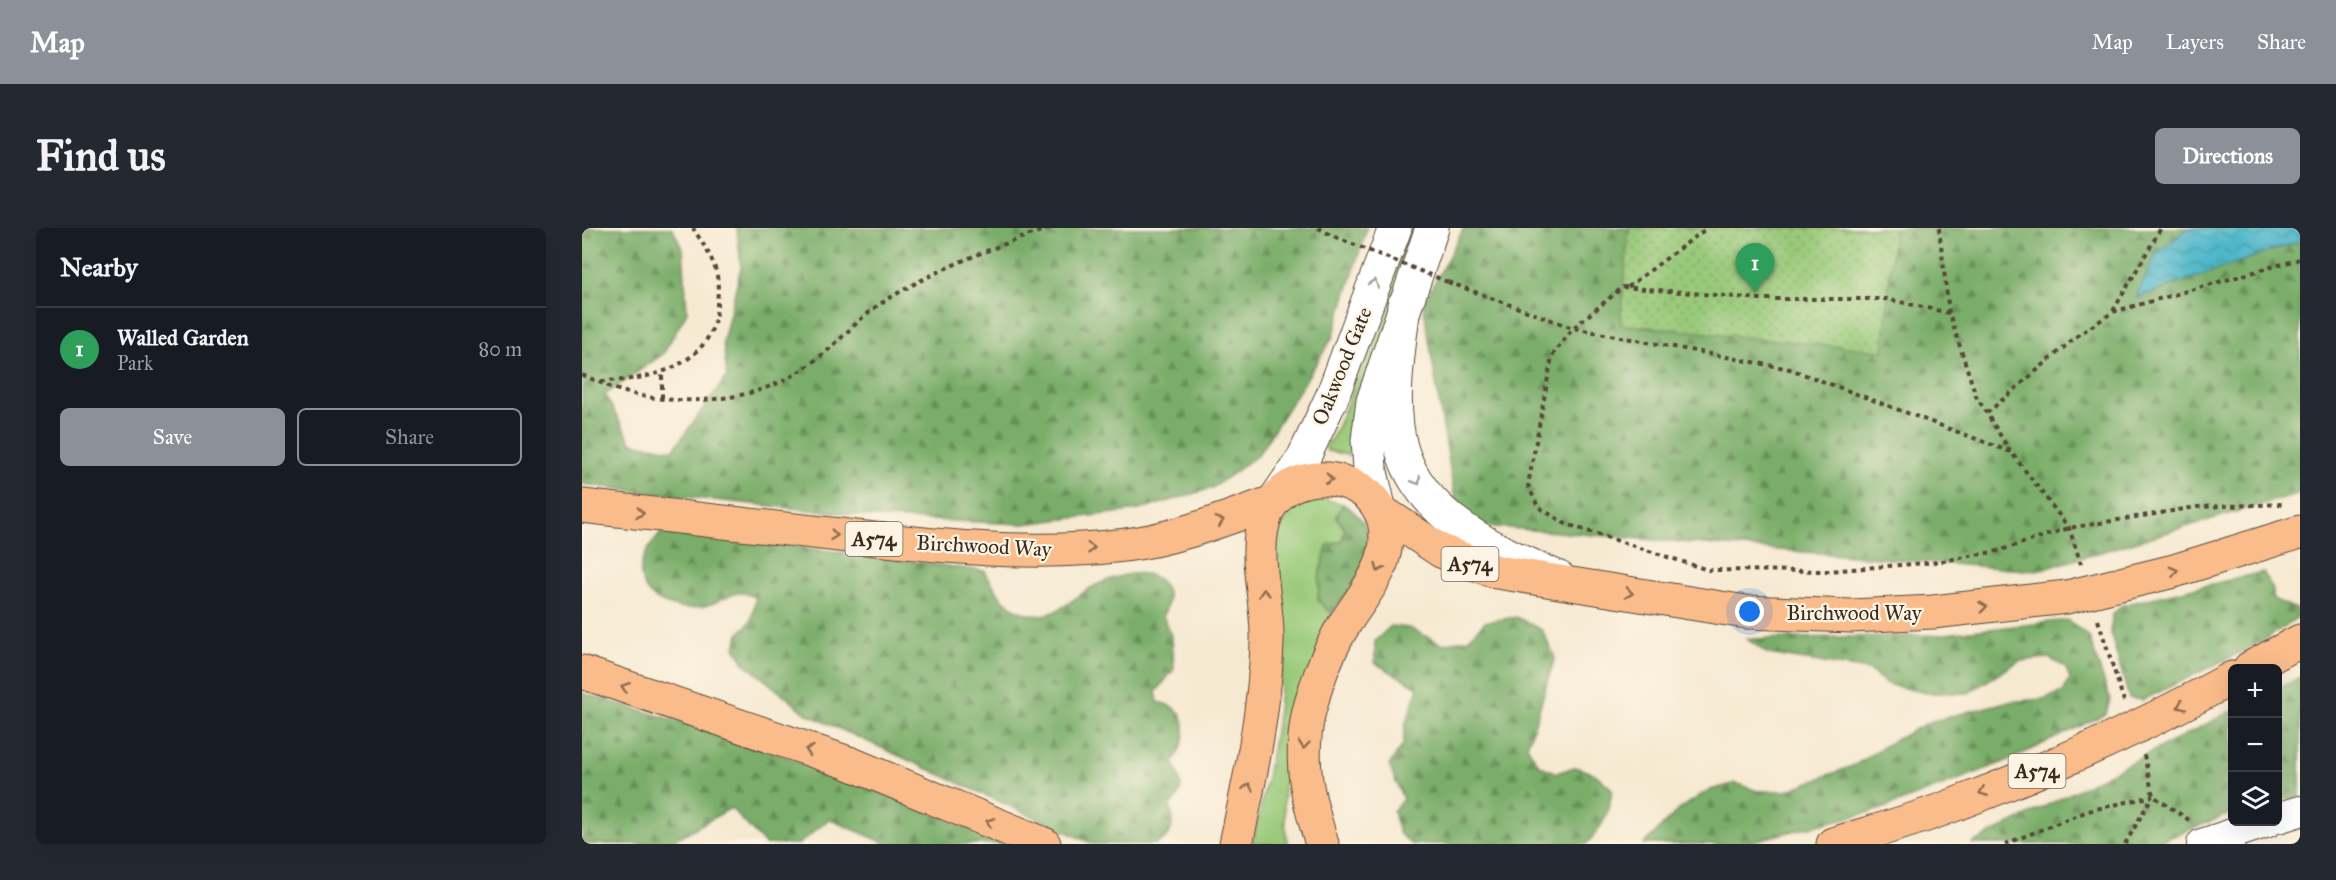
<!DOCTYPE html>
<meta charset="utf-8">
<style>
body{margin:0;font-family:"IM FELL Great Primer",serif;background:#242831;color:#f1f3f6}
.controls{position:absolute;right:18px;bottom:18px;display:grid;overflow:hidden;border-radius:9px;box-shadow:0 6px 24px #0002}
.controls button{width:54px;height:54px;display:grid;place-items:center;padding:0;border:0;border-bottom:2px solid #363941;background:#171b24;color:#f1f3f6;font:30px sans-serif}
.you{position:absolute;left:1168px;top:384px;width:21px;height:21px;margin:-15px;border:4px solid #fff;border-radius:50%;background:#1a73e8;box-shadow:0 0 0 9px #1a73e833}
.badge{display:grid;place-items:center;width:39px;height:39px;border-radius:50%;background:#8c9099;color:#fff;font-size:20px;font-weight:700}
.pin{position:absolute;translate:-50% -50px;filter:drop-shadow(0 2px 3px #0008)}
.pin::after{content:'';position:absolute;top:32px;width:21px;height:18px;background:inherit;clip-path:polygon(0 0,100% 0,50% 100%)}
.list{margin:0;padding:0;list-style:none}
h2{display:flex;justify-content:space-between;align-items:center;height:78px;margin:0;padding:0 24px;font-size:26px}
h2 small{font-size:20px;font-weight:400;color:#9ea1a6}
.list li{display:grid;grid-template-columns:39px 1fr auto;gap:18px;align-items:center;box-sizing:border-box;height:84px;padding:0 24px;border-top:2px solid #363941}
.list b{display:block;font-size:22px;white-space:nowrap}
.list p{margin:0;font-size:20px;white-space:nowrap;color:#9ea1a6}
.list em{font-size:20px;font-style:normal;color:#9ea1a6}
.actions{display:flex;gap:12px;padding:18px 24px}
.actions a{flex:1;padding:14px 0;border:2px solid #8c9099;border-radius:9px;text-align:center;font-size:21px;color:#8c9099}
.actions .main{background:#8c9099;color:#fff}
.icon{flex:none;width:33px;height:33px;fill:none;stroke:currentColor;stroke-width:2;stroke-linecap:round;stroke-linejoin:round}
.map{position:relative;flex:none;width:1718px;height:616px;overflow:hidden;border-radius:9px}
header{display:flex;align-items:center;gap:36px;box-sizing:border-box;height:84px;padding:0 30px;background:#8c9099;color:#fff}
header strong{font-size:28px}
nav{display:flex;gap:33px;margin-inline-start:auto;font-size:21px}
.intro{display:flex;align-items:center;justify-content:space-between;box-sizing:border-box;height:144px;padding:0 36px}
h1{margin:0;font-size:42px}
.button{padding:15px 27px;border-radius:9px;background:#8c9099;color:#fff;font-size:21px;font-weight:700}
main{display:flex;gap:36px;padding:0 36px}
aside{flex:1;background:#171b24;border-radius:9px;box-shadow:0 6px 24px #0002}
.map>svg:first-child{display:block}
.grass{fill:#99c979;stroke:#6a7a4c;stroke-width:1.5}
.forest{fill:url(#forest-firs);stroke:#5a6c44;stroke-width:1.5}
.park{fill:url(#park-dots);stroke:#6a7a4c;stroke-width:1.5}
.water{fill:url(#water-waves);stroke:#447074;stroke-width:1.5}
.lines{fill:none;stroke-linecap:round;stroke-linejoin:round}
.minor-casing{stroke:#574739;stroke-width:32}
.tertiary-casing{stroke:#574739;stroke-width:35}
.primary-casing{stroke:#574739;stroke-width:35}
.path{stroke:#574739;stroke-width:4;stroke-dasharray:4.5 4.5;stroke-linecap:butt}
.minor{stroke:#fff;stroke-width:30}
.tertiary{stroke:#fff;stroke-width:33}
.primary{stroke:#fabc8b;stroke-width:33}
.path-bridge{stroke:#574739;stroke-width:4;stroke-dasharray:4.5 4.5;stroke-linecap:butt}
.oneway{stroke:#a79f9a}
.oneway2{stroke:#916c4f}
.labels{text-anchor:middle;stroke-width:4.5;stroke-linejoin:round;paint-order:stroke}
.shield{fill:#fcf5e5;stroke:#75675a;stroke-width:1.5}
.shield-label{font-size:20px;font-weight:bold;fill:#3b2a1e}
.street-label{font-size:21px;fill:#3b2a1e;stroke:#fcf5e5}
</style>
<header>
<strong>Map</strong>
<nav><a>Map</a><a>Layers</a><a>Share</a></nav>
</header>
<div class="intro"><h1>Find us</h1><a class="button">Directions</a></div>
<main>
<aside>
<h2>Nearby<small></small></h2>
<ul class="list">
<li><span class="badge" style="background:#2e9e5b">1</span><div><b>Walled Garden</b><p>Park</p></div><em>80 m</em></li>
</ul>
<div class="actions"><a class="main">Save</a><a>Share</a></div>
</aside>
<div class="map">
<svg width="1718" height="616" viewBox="0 0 1718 616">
<defs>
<pattern id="forest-firs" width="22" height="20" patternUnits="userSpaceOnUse" patternTransform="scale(1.5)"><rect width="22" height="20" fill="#7aad69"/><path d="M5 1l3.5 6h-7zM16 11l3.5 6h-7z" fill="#658d56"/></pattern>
<pattern id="park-dots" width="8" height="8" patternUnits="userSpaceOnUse" patternTransform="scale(1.5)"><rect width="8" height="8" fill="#99c979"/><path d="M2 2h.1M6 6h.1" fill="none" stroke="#7ea363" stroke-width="1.8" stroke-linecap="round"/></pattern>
<pattern id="water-waves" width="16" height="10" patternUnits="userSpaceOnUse" patternTransform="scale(1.5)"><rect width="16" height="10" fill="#4db7ca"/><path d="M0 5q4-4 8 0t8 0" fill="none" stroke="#4195a3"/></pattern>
</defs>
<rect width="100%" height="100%" fill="#fcf5e5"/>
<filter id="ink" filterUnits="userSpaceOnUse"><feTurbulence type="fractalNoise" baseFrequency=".0167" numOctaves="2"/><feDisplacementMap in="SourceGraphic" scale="12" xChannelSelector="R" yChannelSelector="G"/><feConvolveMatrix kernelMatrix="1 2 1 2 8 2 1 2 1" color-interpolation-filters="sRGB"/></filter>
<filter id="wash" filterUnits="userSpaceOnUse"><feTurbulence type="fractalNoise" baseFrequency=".008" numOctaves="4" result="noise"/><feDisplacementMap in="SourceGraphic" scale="24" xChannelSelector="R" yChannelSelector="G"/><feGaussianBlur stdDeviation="1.35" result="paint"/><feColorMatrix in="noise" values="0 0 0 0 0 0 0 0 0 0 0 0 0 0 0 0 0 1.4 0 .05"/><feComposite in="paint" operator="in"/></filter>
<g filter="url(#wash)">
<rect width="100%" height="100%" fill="#f6e9d1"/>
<g class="grass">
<path d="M828,0H839L772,226L768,227L745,223L744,219L753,205L767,171Z"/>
<path d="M741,271L761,276L754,289L763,300L760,313L746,317L738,343L736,373L750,386L706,519C700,553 700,583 706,616H670C685,556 698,493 700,432C702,394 697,355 694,318C698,290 714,274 741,271Z"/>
</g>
<g class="forest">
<path d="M0,0H90L101,21L105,84L81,126L23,167L50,215L91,222L145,148L141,114L159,39L155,0H785L751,109L676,227L630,260L557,282L441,296L302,290L85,267L0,256Z"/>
<path d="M882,0H1718V265L1455,343L877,296L841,76Z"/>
<path d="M761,276C814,309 773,350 750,386L736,373L738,343L746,317L760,313L763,301L754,289Z"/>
<path d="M80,304L188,315L403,343C416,366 424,383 452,387C477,390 494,366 514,357C534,348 568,336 582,358C589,368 586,377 581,388L590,409L592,441L574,464L576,474C580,475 586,477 590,479C610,490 602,519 591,534C599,552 605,563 588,577L591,592L589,602L583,610L574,616H511L225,486L162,435L153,419L157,406L169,393L174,370C151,357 144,373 123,378C101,384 67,376 60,353C54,334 68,317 80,304Z"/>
<path d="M1681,344L1691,361V371L1714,381L1715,390L1679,414L1561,472L1547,470L1528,403L1531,386L1540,377Z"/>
<path d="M934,389L960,402L973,430C963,459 956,489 945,518L957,537L974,545L993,539L1013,546L1030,561C1028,583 1021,600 1004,616H829L817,605L811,584L821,571L807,537L821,517L823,498L836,459L793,435V413L809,398L827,400L860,416L886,411L903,394Z"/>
<path d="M1486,392L1507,409L1528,471L1524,486L1427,532L1297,582L1159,616H1062L1095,583L1125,563L1154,555L1175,563H1204L1273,537L1304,517L1347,494L1424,474L1461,471L1481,464L1488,451L1483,439L1467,430L1437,433L1386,465H1344L1305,456L1287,442L1186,426L1165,411L1354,407Z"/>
<path d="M1718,449V569L1696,572V461Z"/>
<path d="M0,465L160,512L331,577L421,616H305L247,591L217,616H183L149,580L85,616H0Z"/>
<path d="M1650,483V585L1571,616H1389Z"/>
</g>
<path class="park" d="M1047,0H1312L1301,123L1038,96Z"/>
<path class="water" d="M1610,0H1718V13L1554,70L1574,26L1605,1Z"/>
</g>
<g filter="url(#ink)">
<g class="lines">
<g class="minor-casing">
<g id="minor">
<path d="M1696,590L1718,583"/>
<path d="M1620,616L1686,594"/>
</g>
</g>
<g class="tertiary-casing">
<g id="tertiary">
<path d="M822,77C817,122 807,174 819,219C838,290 915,323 977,350"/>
<path d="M694,270L721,231L750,169L813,0"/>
<path d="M797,279L788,240L786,212L791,173L850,0"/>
</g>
</g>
<g class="primary-casing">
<g id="primary">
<path d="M0,278C89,288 178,298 266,308C357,318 451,329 543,317C594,311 642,291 691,274"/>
<path d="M799,283L859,323L915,344L1164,384L1270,388L1351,384L1485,369L1592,343L1718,304"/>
<path d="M1668,440L1718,413"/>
<path d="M0,444L267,535L462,616"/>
<path d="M654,616C668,550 683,482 685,415C687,372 668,325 685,284C701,248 747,243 778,261C790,268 798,280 802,293C813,339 776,370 756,407C743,431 734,456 727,483C716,533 725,568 740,616"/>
<path d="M1251,616C1289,604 1327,594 1364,580C1462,543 1559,500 1650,450"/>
</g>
</g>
<g class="path">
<path d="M736,0L753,9"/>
<path d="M1357,0L1367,85L1394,168L1428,223"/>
<path d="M866,54L991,100L1208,141L1429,224L1487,300L1499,336"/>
<path d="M1046,59L1125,0"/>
<path d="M1531,83L1579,0"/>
<path d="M1367,85L1305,71H1178L1041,59L991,100L970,128L946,257L956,279L984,296L1126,342L1246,343L1355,334L1416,323L1487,300L1615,279L1703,276"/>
<path d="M0,147C16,153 30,161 47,165C89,176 144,175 186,159C206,152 224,140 240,127C260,111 277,90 298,76C351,42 409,20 468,0"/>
<path d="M19,153C69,153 133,137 135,76C136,65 137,51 133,40C128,25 119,13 111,0"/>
<path d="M80,170V144"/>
<path d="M1405,185L1495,108L1531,84L1718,31"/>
<path d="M1516,392L1542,473"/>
<path d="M1562,527L1571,568L1607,592"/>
<path d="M1423,616L1506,583L1571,568"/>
<path d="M1543,616L1570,569"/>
</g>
<use href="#minor" class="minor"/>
<use href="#tertiary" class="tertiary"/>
<use href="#primary" class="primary"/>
<path class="path-bridge" d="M753,9L866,54"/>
</g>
<defs><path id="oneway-chevron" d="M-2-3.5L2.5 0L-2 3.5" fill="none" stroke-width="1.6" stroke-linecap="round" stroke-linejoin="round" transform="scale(1.5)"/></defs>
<g class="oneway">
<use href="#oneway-chevron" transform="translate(792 55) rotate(-70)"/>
<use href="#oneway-chevron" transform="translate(835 253) rotate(58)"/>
</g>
<g class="oneway2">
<use href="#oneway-chevron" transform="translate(747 251) rotate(6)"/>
<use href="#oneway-chevron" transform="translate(58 285) rotate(7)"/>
<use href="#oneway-chevron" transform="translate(638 293) rotate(-21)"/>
<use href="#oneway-chevron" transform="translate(252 307) rotate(6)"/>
<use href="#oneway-chevron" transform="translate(509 320) rotate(-4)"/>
<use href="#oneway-chevron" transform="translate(797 340) rotate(114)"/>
<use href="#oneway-chevron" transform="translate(1592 343) rotate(-15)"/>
<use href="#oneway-chevron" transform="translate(682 365) rotate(-95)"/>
<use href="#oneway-chevron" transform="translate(1047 365) rotate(9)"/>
<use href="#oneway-chevron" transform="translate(1401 379) rotate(-7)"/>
<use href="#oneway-chevron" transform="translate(43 459) rotate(-161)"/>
<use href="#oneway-chevron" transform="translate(1599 478) rotate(154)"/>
<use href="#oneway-chevron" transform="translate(722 517) rotate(95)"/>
<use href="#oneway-chevron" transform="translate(227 522) rotate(-161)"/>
<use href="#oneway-chevron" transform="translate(666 559) rotate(-79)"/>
<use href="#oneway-chevron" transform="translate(1401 564) rotate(158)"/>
<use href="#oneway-chevron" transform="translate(408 594) rotate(-158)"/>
</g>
</g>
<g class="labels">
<g class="shield">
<rect x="263.5" y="294" width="57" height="34" rx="4.5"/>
<rect x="859.5" y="319" width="57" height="34" rx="4.5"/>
<rect x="1426.5" y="526" width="57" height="34" rx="4.5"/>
</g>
<g class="shield-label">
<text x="292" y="318">A574</text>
<text x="888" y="343">A574</text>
<text x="1455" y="550">A574</text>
</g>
<g class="street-label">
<text transform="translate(760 138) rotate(-68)" y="7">Oakwood Gate</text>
<text transform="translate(402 318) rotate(3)" y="7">Birchwood Way</text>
<text x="1272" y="392">Birchwood Way</text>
</g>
</g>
</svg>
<div class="controls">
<button>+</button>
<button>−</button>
<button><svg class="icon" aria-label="layers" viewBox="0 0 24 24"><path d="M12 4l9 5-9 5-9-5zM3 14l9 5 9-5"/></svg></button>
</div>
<div class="you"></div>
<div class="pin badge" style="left:1173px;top:65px;background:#2e9e5b">1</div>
</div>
</main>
